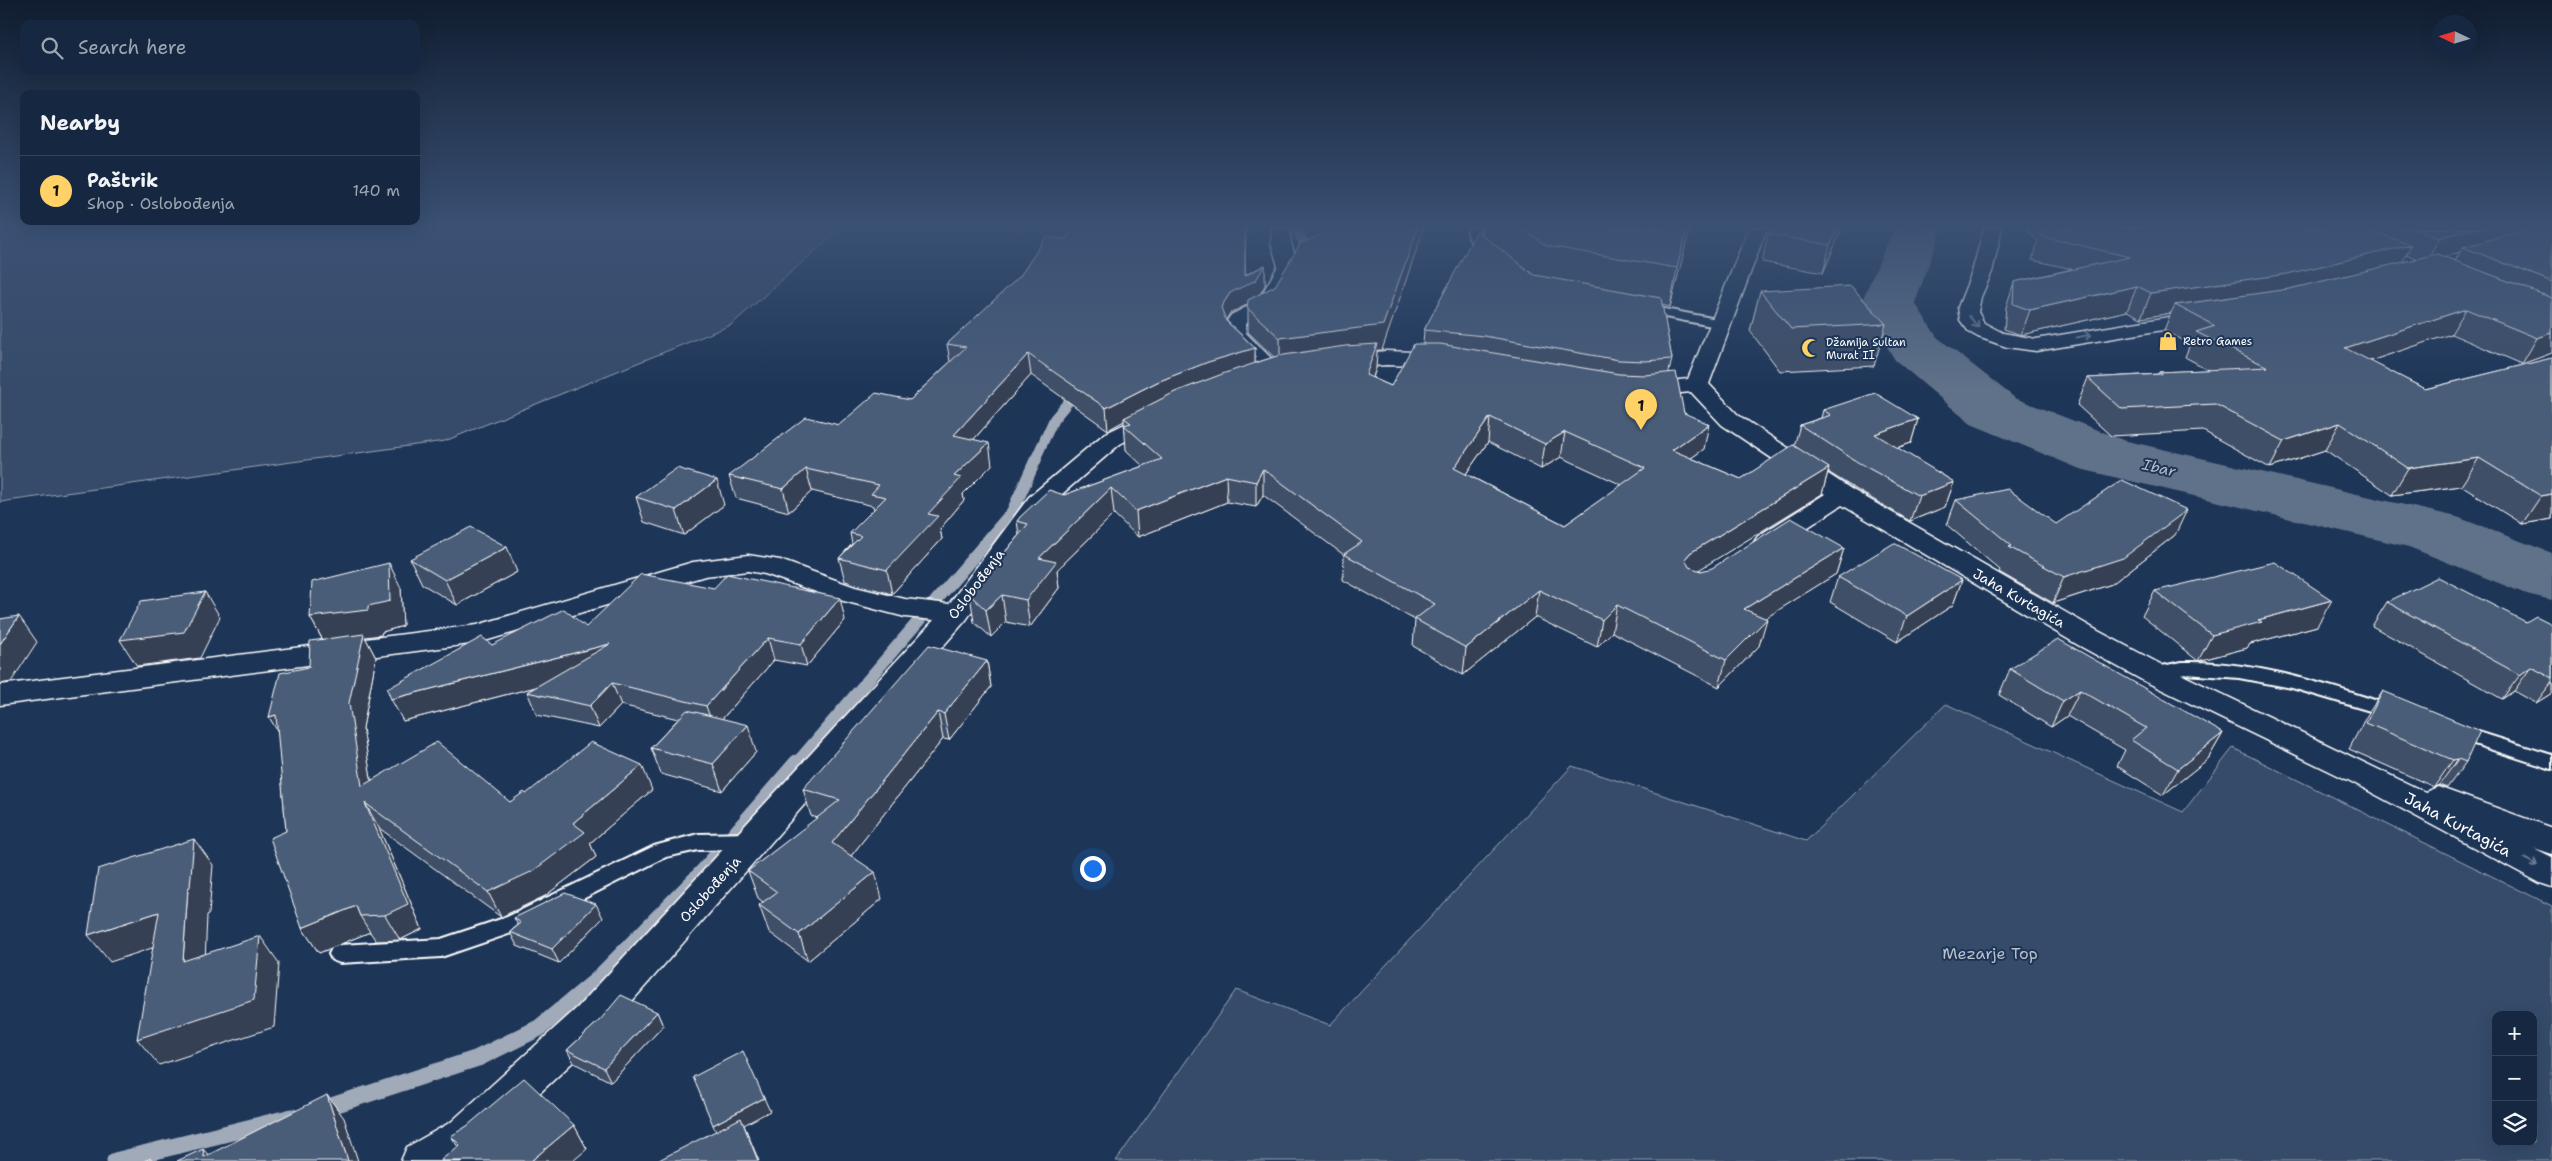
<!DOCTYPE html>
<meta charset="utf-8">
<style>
body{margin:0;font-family:"Shantell Sans",sans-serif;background:#1f3048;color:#f1f3f6}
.controls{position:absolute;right:15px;bottom:15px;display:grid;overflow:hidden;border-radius:10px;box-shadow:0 5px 20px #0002}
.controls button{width:45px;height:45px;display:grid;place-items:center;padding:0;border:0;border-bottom:1px solid #35445a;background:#162841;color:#f1f3f6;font:25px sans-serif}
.compass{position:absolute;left:2432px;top:15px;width:45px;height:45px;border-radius:50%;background:#162841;box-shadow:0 5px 20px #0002;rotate:274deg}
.you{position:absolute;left:1092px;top:868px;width:18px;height:18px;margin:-12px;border:4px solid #fff;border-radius:50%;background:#1a73e8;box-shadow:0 0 0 8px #1a73e833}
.badge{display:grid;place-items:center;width:32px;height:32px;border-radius:50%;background:#ffd166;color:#111;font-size:16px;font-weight:700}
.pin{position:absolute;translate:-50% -41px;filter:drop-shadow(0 1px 2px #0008)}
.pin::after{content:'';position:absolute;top:26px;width:18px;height:15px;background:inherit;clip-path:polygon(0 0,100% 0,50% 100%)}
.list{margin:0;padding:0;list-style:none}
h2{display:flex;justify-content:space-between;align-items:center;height:65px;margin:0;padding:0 20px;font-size:21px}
h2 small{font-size:16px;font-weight:400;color:#9ea6b1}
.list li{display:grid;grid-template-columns:32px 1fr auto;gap:15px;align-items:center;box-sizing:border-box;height:70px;padding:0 20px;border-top:1px solid #35445a}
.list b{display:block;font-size:19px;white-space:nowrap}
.list p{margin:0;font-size:16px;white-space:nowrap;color:#9ea6b1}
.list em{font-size:16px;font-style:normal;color:#9ea6b1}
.icon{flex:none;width:28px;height:28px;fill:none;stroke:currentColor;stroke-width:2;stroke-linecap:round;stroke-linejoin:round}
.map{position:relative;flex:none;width:2552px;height:1161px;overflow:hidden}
.search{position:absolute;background:#162841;box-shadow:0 5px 20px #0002;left:20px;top:20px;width:400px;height:55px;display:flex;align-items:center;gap:12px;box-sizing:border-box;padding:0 18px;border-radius:10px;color:#9ea6b1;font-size:19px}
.panel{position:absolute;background:#162841;box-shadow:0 5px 20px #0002;left:20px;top:90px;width:400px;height:135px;border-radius:10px}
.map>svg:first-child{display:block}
.green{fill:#364b69;stroke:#9aa5b4;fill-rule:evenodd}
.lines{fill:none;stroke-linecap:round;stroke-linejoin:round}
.stream-far2{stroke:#a0aab8;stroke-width:10}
.stream-far1{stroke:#a0aab8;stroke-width:12}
.stream{stroke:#a0aab8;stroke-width:17}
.river{fill:#617289;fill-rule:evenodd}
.lane-casing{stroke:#fff;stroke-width:4}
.street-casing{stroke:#fff;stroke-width:3}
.lane{fill:#1d3557;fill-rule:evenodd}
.street{fill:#1d3557;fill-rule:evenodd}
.wall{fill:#405068;stroke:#fff;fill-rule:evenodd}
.shaded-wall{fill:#344155;stroke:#fff}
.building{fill:#4a5d79;stroke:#fff;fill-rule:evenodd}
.oneway{stroke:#6c7c92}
.labels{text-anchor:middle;stroke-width:4;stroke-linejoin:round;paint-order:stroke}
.far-poi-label{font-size:11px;fill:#fff;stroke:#1d3557;text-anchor:start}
.street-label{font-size:14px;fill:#fff;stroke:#1d3557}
.water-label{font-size:15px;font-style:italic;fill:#b8c0ca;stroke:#1d3557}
.near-street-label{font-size:16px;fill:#fff;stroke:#1d3557}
.near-park-label{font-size:16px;fill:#b9c0ca;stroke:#1d3557}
</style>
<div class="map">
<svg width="2552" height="1161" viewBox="0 0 2552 1161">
<rect width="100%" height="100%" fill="#1d3557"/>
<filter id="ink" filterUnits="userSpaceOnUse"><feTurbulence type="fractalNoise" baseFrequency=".02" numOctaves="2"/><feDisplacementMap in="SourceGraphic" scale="10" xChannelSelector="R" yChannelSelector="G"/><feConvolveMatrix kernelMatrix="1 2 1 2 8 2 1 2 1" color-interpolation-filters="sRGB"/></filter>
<g filter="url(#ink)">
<g class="green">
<path d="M0,228H841L731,325L445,441L0,502Z"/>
<path d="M1946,704L2183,812L2233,748L2552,906V1161H1116L1236,990L1330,1025L1572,766L1806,841ZM2496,1015H2533V1142H2496Z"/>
</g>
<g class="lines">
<g class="stream-far2">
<path d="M1295,228L1302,239L1307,258"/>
<path d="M1035,460L1054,419L1079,389"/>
</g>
<path class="stream-far1" d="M796,764L1012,512L1036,459"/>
<g class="stream">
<path d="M319,1110L478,1058L539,1028L597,980L704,871L797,763"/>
<path d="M115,1161L292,1117"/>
</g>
<path class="river" d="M1894,228H1942L1915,303L1937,337L2015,398L2123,440L2457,517L2552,553V600L2526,594L2409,547L2080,469L1971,424L1895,360L1861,303Z"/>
<g class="lane-casing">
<g id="lane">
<path d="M1468,228H1479L1480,239L1492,249V253C1479,256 1466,240 1468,228Z"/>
<path d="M1643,305L1722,320L1728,324L1722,328L1639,312L1637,309L1639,306Z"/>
<path d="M2182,662C2257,660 2330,686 2400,708L2403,712L2400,716L2394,718L2292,688L2239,678L2186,674L2153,679L2147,677L2144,673L2147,669Z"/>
<path d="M2456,725L2552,755V769L2449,736L2447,731L2449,726Z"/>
<path d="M753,833L760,836L763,841L760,846L753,849L698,850L666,857L523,929L441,957L340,963L332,960L329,954L332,948L340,945L441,939L507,917L654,846L698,834Z"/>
</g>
</g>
<g class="street-casing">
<g id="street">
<path d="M1272,228H1290L1291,243L1298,266L1273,309L1247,323L1245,327L1246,333L1285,372L1282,377L1274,379L1266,377L1228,340L1223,327L1231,315L1258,301L1278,266L1271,243Z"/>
<path d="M1749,228H1767L1709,384L1738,415L1851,489L2098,631L2164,666L2425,792L2438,787L2552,828V854L2534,848L2552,857V887L2540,883L2352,782L2142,680L2078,645L1842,505L1776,548L1767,550L1758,548L1754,542L1758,536L1825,494L1722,425L1691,392L1642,397L1634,395L1631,390L1634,385L1688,379Z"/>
<path d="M1984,228H2002L1992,272L1981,297L1978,312L1984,323L2003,333L2036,339L2205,311L2212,313L2215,317L2212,321L2205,323L2036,351L2007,347L1978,337L1969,332L1960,320L1958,307L1972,272Z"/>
<path d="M1386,351L1444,353L1452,355L1455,360L1452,365L1444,367L1386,365L1339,369L1331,367L1328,362L1331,357Z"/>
<path d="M1158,408L1166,410L1170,415L1166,420L1120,444L1047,507L966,620L605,1032L481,1148L460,1161H401L407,1147L451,1122L577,1008L934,620L905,617L836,599L765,574L748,571L705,576L478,643L0,705V685L477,625L693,562L748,555L780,560L855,587L905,599L949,604L1029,497L1104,434Z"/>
</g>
</g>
<use href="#lane" class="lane"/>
<use href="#street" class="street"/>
</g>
<g class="wall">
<path d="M1246,228L1245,275L1265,265V285L1260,294L1382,350H1377L1376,368L1373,378L1391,386L1423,344L1424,330L1482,234V228H1690L1670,307L1662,305L1672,359L1669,372L1684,413L1704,449L1691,458L1741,479L1794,446L1800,425L1821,418L1823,410L1918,419L1911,443L1897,448L1954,482L1945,507L1910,521L1852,487L1828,472L1822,494L1698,570L1701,571L1844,548L1836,574L1765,618L1759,646L1719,687L1612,632L1597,647L1535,617L1463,675L1413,646L1415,620L1343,580L1344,555L1263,495L1256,507L1227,502L1138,537L1114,514L1057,570L1059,588L1030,627L1006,622L991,637L974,622L970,595L1019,535L1017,521L1064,495L1143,466L1126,450L1124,421L1108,430L1031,375L974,439L992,465L963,494L964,500L940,529L942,539L892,594L845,581L839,558L852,544L850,533L874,509L873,506L812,491L789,512L736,498L729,476L839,425L910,400L950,362L947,344L1066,239ZM1248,304V332L1274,357L1255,363V348L1226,320L1230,313ZM1488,442L1541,469L1561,457L1622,485L1565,525L1466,474Z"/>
<path d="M1842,228L1823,273L1762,262L1768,234Z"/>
<path d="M2025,228H2552V353L2522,364L2451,334L2370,361L2425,389L2552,358V519L2522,524L2461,486L2392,495L2325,450L2270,468L2203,431L2111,436L2077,405L2088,378L2158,374L2159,372L2209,370L2185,357L2190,344L2164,330L2171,313L2141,318L2127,311L2021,335L2004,329L2006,307L2014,282L2072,269L2032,260L2038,241ZM2460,252L2455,261L2444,257L2451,255ZM2406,254L2417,259L2402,262Z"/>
<path d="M1760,291L1886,324L1874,366L1780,371L1750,331Z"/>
<path d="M636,497L724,505L684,535L644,522Z"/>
<path d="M1956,500L2056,524L2175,535L2112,584L2053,603L1999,572L2000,570L1947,525Z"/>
<path d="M410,559L517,572L457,605L422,584Z"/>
<path d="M1838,577L1962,580L1953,605L1897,642L1830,602Z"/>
<path d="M401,588L403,626L382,632L381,635L365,637L376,658L363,728L371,780L510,802L526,794L652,790L590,843L596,857L545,896L501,917L379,828L422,929L400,940L376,941L370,932L319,953L302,928L286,831L278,731L269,717L309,667L322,639L310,617Z"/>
<path d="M2155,591L2317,626L2250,644L2247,648L2198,661L2142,616Z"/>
<path d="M2387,602L2526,622L2552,624V693L2536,703L2514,691L2502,699L2372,626Z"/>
<path d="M845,620L807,666L774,660L722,719L756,752L722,791L661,774L651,748L678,719L621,705L599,728L537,715L527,692L536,687L403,721L492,645L586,627Z"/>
<path d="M987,661L991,687L949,740L943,739L851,856L882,899L808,961L769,932L759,905L763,902L758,898L748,871L818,818L811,816L803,789Z"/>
<path d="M2010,669L2223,733L2208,759L2163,795L2117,766L2125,750L2067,716L2051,727L1999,695Z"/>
<path d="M2383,691L2466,762L2447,788L2439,785L2434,787L2349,749L2366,717Z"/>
<path d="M514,918H603L559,963L517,946L510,932L518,925Z"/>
<path d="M657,1012L663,1026L611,1082L574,1063L567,1050L600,1020Z"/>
<path d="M574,1125L587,1149L458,1147L451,1136Z"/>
</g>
<g class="shaded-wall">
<path d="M1245,228V285L1265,265V285L1257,300L1230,313L1221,328V307L1230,293Z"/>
<path d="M1418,228H1424L1382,350H1377L1376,368L1365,399L1280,363V338Z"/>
<path d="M1687,228H1690L1670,307L1677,268Z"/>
<path d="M1838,228H1842L1823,273L1830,245Z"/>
<path d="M2476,228H2547L2463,247L2460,252L2426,262L2439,238Z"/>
<path d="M2411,245L2399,269L2276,298L2175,305L2171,313L2141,318L2151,293Z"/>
<path d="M2137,286L2127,311L2021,335L2030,310Z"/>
<path d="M2466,309L2451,334L2331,374L2345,348Z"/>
<path d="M2552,333V353L2522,364L2537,338Z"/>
<path d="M1255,348V369L1124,418V421L1108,430L1106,408L1157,382L1208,362Z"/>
<path d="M1028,354L1031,375L958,457L954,435Z"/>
<path d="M1490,417L1488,442L1452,494L1454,468Z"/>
<path d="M1918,419L1911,443L1867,458L1875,434Z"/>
<path d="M2340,423L2325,450L2270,468L2284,441Z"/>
<path d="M1709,424L1704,449L1667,475L1672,450Z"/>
<path d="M1565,432L1561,457L1541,469L1545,444Z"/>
<path d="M989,443L992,465L963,494L964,500L940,529L942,539L892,594L887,570L954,476Z"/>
<path d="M2479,458L2461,486L2392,495L2408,468Z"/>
<path d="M1829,468L1822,494L1684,579L1685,559L1690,553Z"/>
<path d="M806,469L812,491L789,512L783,489Z"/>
<path d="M1263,469V495L1256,507V482Z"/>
<path d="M1226,476L1227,502L1138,537L1136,511Z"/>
<path d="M717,480L724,505L684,535L676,510Z"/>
<path d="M1954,482L1945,507L1910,521L1919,496Z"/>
<path d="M1111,488L1114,514L1057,570L1059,588L1030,627L1026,600L1039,558Z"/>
<path d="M2552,494V519L2522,524L2541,496Z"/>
<path d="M2187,510L2175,535L2112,584L2053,603L2064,577Z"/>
<path d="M507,547L517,572L457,605L445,580Z"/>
<path d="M1844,548L1836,574L1737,636L1744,609Z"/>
<path d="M389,563L401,588L403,626L382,632L381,635L365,637L376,658L363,728L376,810L362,786L324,642L310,617L368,606Z"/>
<path d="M1962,580L1953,605L1897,642L1907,616Z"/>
<path d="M1539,590L1535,617L1463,675L1466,648Z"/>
<path d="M205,592L220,617L200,658L137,666L120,640Z"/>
<path d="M1002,595L1006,622L991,637L986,610Z"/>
<path d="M840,598L845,620L807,666L801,644Z"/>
<path d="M2332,600L2317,626L2250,644L2247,648L2198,661L2212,635L2258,620Z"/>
<path d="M1617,605L1612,632L1597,647L1602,620Z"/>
<path d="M19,616L37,642L11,682L0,684V644Z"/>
<path d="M1767,619L1759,646L1719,687L1726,660Z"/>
<path d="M768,638L774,660L714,728L706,706Z"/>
<path d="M610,644L618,666L403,721L391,699Z"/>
<path d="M987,661L991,687L949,740L944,714Z"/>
<path d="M2531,667L2514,691L2502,699L2520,675Z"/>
<path d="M2552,682V693L2536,703Z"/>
<path d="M612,683L621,705L599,728L590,706Z"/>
<path d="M2080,690L2067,716L2051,727L2063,701Z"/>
<path d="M938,712L943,739L840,870L832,843Z"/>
<path d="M276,715L284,742L269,717Z"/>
<path d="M748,725L756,752L722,791L713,764Z"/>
<path d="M2223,733L2208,759L2163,795L2178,769Z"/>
<path d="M2458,759L2439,785L2434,787L2453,760Z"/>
<path d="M642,765L652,790L590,843L596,857L545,896L501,917L488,892L573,823Z"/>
<path d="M365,803L379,828L422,929L400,940L385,915Z"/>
<path d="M194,839L213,865L209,914L207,915L204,987L183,961L188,888Z"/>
<path d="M875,872L882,899L808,961L799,934Z"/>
<path d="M596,904L603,918L559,963L552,949Z"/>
<path d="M356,906L360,916L370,932L319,953L302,928Z"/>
<path d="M159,912L179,939L110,962L88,935Z"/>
<path d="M260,936L279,963L274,1027L159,1065L137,1039Z"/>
<path d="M657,1012L663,1026L611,1082L604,1068Z"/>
<path d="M327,1095L344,1118L358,1161H348Z"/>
<path d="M764,1098L770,1111L744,1125L759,1161H758L719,1138L713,1125Z"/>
<path d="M574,1125L587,1149L573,1161H531Z"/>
<path d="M203,1149L214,1161L204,1157Z"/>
</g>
<g class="building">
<path d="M1072,228H1245V276L1265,265L1256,280L1230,293L1221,307L1226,321L1255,348L1208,362L1157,382L1106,408L1028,354L954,435L989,443L954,476L961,478L928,514L938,516L887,570L839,558L861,536L850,533L886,497L871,494L879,485L806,469L783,489L729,476L806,417L839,425L876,393L910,400L966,347L947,344L1020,276L1046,237L1066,239Z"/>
<path d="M1333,228H1418L1383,325L1280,338L1247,308L1248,300L1275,286L1300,244Z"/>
<path d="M1521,228H1687L1677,268L1547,246Z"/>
<path d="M1772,228H1838L1830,245L1768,234Z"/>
<path d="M2046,228H2364L2411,245L2287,274L2151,293L2137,286L2030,310L2013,304L2014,282L2130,257L2040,236Z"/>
<path d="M2410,228H2476L2439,238Z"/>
<path d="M2534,228H2552V282L2463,247Z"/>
<path d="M1477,231L1534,275L1661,298L1672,359L1645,361L1619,360L1484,336L1424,330Z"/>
<path d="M2437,254L2552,298V333L2537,338L2466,309L2345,348L2425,389L2552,358V494L2541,496L2479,458L2408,468L2340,423L2284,441L2215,404L2122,409L2088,378L2162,374L2159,372L2268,367L2196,332L2215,326L2175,305L2289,289Z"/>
<path d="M1851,286L1886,324L1791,329L1760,291Z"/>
<path d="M1377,344L1366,375L1391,386L1414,344H1440L1619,374L1645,375L1676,372L1684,413L1709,424L1672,450L1741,479L1793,445L1829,468L1690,553L1685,559L1689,567L1701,571L1712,568L1791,518L1844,548L1744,609L1767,619L1726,660L1617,605L1602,620L1539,590L1466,648L1415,619L1435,604L1344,554L1362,542L1263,469L1256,482L1226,476L1136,511L1111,488L1039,558L1056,562L1026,600L1002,595L986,610L970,595L1028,524L1017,521L1020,517L1049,490L1064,495L1162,459L1124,425L1131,423L1124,418L1175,392L1225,373L1277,356L1345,346ZM1490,417L1545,444L1565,432L1645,468L1565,525L1454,468Z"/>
<path d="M1875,393L1918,419L1875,434L1954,482L1919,496L1859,463L1800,425L1831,415L1823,410Z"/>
<path d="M677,468L717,480L676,510L636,497Z"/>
<path d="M2122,480L2187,510L2123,558L2064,577L2009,547L2012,546L1956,500L2008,489L2056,524Z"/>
<path d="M471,527L507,547L445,580L410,559Z"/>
<path d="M1894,543L1962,580L1907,616L1838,577Z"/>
<path d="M2275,562L2332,600L2258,620L2262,622L2212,635L2155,591Z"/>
<path d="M389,563L390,601L368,606V610L310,617L312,582Z"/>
<path d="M641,574L714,588L727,574L840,598L801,644L768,638L706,706L612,683L590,706L527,692L610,644L391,699L387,689L482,637L492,645L564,609L586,627Z"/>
<path d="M2438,577L2526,622L2536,616L2552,624V678L2531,667L2520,675L2387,602Z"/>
<path d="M205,592L184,632L120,640L141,601Z"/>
<path d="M19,616L0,644V619Z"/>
<path d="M364,634L349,703L362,786L437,742L510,802L524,792L526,794L591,742L642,765L573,823L585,832L533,871L488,892L365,803L408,904L385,915L360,916L356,906L302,928L270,838L286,831L276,715L269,717L280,673L309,667L310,641Z"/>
<path d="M2058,639L2223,733L2178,769L2131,740L2146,728L2080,690L2063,701L2010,669Z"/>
<path d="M929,645L987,661L944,714L938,712L832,843L875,872L799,934L759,905L777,892L748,871L840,800L803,789Z"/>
<path d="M2383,691L2480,731L2466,762L2458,759L2453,760L2366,723Z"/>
<path d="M687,710L748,725L713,764L651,748Z"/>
<path d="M194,839L190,887L188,888L183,961L260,936L254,1000L137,1039L159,912L88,935L98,869Z"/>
<path d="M565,893L596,904L552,949L510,932L521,923L514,918Z"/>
<path d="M621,995L657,1012L604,1068L567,1050L600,1020Z"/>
<path d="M743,1051L764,1098L713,1125L693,1077Z"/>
<path d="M524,1078L574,1125L531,1161H442L441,1160L460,1145L451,1136L467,1126Z"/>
<path d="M327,1095L348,1161H177L203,1149L204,1157Z"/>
<path d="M741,1118L758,1161H657Z"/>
<path d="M151,1158L152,1161H144Z"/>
</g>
<defs><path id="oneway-shaft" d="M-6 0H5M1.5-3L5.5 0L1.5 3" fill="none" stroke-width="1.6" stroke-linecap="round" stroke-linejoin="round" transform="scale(1.25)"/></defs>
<g class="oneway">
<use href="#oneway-shaft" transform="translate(1974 322) rotate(51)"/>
<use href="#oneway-shaft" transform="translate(2084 336) rotate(-11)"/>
<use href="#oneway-shaft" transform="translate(2531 862) rotate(28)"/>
</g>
</g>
<linearGradient id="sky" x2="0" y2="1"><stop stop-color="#101d30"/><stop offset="0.58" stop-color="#3a5174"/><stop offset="1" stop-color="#3a5174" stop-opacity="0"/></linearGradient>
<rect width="2552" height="390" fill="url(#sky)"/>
<defs>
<g id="shop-bare" transform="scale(1.5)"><path d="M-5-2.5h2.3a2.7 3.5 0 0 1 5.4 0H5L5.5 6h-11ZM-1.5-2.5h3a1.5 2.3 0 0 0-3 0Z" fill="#ffd166" stroke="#1d3557" stroke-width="2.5" paint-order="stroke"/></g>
<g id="mosque-bare" transform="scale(1.5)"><path d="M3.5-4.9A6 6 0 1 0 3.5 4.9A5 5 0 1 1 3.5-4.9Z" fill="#ffd166" stroke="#1d3557" stroke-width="2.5" paint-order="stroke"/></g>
</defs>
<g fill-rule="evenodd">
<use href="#shop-bare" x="2168" y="341"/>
<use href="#mosque-bare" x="1811" y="348"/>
</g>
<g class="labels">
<g class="far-poi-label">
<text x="2183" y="345">Retro Games</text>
<text x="1826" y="346">Džamija Sultan<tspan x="1826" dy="13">Murat II</tspan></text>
</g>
<g class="street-label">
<text transform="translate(976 584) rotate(-53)" y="5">Oslobođenja</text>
<text transform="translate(2019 598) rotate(30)" y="5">Jaha Kurtagića</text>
<text transform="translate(710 889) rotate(-48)" y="5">Oslobođenja</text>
</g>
<g class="water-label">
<text transform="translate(2159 468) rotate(13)" y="5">Ibar</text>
</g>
<g class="near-street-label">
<text transform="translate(2458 824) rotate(28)" y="6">Jaha Kurtagića</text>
</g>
<g class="near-park-label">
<text x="1990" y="959">Mezarje Top</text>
</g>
</g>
</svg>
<div class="controls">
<button>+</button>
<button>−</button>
<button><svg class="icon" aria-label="layers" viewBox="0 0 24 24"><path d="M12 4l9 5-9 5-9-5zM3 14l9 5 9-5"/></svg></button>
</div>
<svg class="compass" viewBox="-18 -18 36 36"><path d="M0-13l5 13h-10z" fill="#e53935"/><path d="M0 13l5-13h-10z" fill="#9ea6b1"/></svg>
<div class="you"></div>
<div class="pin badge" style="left:1641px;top:430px">1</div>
<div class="search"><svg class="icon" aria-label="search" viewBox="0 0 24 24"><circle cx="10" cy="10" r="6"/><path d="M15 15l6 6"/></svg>Search here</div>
<section class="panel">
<h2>Nearby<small></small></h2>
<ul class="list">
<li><span class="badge">1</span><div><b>Paštrik</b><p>Shop · Oslobođenja</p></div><em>140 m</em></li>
</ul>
</section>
</div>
